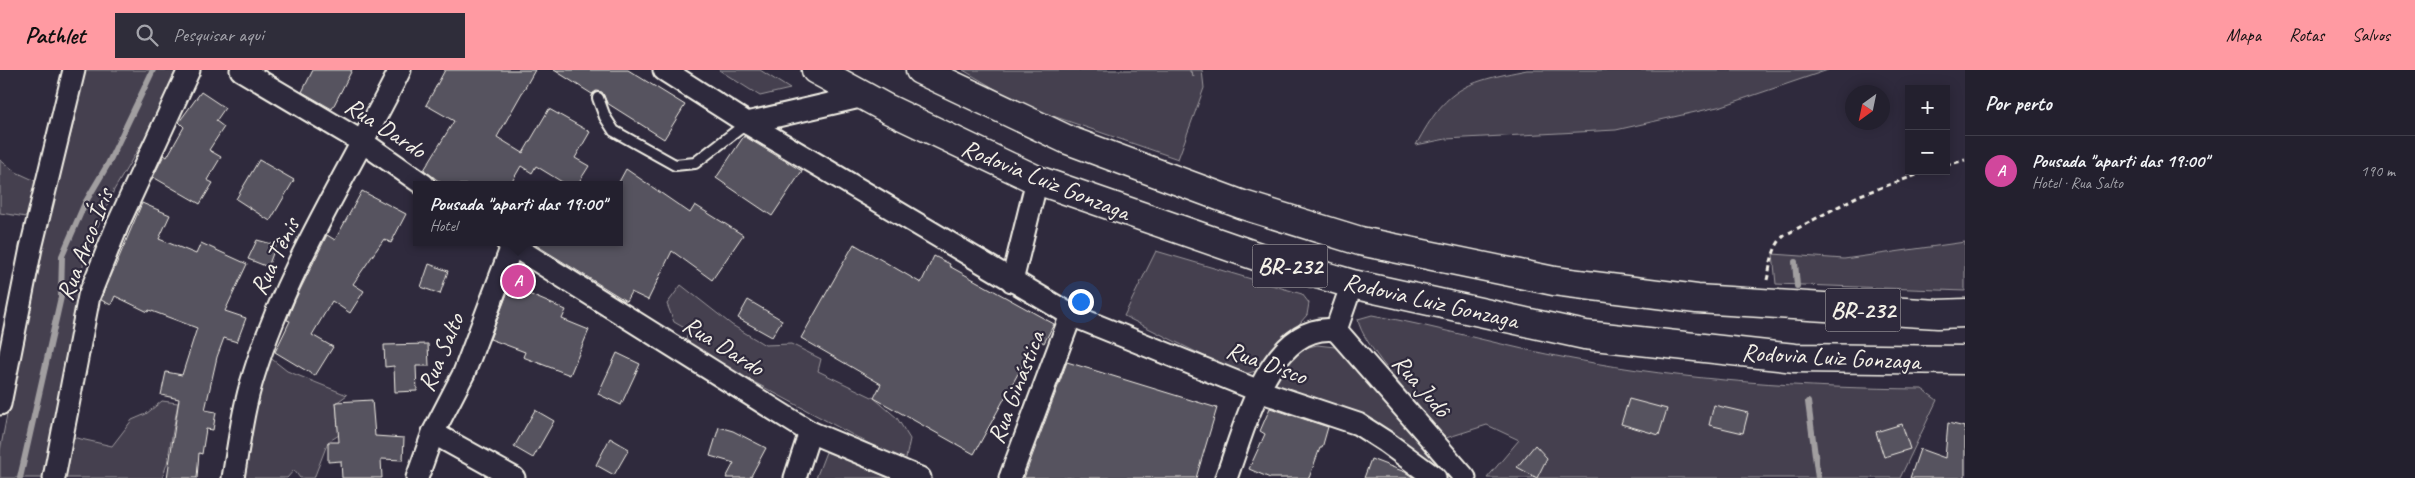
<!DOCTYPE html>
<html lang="pt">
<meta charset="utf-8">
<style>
body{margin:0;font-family:Caveat,sans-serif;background:#2f2d3a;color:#f1f3f6}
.controls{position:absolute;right:15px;top:15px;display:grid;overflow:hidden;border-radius:0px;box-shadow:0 2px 12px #0003}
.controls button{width:45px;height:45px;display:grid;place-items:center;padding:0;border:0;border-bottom:1px solid #403e4a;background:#23202e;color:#f1f3f6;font:25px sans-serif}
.compass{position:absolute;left:1845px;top:15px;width:45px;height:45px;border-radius:50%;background:#23202e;box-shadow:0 2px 12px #0003;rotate:213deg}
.you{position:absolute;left:1080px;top:231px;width:18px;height:18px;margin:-12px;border:4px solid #fff;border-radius:50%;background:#1a73e8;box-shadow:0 0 0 8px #1a73e833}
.badge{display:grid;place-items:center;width:32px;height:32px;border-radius:50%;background:#ff9aa2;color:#fff;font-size:16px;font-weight:700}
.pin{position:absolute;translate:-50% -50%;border:2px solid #fff;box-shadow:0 1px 5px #0006}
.popup{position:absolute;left:413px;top:111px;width:210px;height:65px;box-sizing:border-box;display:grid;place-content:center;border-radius:0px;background:#23202e;filter:drop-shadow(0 1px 4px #0005);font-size:16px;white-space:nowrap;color:#a3a3aa}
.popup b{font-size:19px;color:#f1f3f6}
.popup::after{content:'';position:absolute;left:50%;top:100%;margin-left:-10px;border:10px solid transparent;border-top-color:#23202e}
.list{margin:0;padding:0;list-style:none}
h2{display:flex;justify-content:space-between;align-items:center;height:65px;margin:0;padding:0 20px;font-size:21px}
h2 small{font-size:16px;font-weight:400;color:#a3a3aa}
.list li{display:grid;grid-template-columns:32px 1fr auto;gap:15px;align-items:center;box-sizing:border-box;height:70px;padding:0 20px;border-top:1px solid #403e4a}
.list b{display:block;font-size:19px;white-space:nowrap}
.list p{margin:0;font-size:16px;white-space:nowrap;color:#a3a3aa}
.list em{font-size:16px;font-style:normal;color:#a3a3aa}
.icon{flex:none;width:28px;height:28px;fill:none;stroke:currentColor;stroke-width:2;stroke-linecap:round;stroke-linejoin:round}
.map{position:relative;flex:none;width:1965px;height:408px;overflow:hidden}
header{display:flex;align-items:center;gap:30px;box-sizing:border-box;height:70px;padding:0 25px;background:#ff9aa2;color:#111}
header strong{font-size:24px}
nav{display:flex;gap:28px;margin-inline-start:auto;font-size:18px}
.search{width:350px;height:45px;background:#2f2d3a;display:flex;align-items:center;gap:12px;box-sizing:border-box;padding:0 18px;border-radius:0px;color:#a3a3aa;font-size:19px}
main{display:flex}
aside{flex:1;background:#23202e}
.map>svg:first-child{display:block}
.green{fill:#454050;stroke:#9c989c}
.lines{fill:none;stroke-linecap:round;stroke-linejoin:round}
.stream{stroke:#a19ea0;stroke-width:6}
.building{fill:#56525f;stroke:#f4f1e8}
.lane-casing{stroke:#f4f1e8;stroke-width:14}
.street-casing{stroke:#f4f1e8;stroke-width:25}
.highway-casing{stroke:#f4f1e8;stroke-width:31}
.path{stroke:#f4f1e8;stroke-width:3;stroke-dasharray:5 4;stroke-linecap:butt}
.lane{stroke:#2f2a3d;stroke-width:10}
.street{stroke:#2f2a3d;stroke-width:21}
.highway{stroke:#2f2a3d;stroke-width:28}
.labels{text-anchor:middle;stroke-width:4.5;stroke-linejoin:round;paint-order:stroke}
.shield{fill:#2f2a3d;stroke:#b9b5b5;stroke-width:1}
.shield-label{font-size:24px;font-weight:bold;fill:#f4f1e8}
.street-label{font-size:25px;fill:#f4f1e8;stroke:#2f2a3d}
</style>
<header>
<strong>Pathlet</strong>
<div class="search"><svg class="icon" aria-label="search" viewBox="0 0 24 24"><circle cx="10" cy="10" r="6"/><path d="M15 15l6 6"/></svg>Pesquisar aqui</div>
<nav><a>Mapa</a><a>Rotas</a><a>Salvos</a></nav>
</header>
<main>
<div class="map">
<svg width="1965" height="408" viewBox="0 0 1965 408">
<rect width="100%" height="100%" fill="#2f2a3d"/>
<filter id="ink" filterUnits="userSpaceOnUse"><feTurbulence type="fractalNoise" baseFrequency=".02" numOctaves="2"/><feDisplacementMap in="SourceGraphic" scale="10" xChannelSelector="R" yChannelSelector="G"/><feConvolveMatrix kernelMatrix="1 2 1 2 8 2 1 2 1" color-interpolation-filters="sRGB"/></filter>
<g filter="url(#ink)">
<g class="green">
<path d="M83,0H179L147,64L114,120L85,185L44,408H0V381L11,324L44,165L75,48Z"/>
<path d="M719,0H760L790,19L760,26Z"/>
<path d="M963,0H1189L1194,7L1190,0H1202L1204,18L1178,89L1024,36Z"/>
<path d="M1527,0H1828L1722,36L1616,60L1446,69L1416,75C1447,17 1465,12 1527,0Z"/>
<path d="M0,90L16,102L40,113L33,148L0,143Z"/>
<path d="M1965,172V221L1776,214L1773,184L1844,189Z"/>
<path d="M1156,181L1302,224L1309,233L1307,245L1259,300L1242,305L1124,246Z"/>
<path d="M681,215L732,255L765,275L791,274L821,289L818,301L874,328L897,348L910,369L905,393L685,275L688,260L674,252L667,234Z"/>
<path d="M1372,245C1439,257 1505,277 1572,289C1687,311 1805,318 1922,319L1937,330L1900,408H1487L1519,370L1487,355L1446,368C1427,345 1360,274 1358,249Z"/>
<path d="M1317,275L1335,277L1355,293L1453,408H1446L1428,393L1275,322L1276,308L1297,280Z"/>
<path d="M268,286L287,301L347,325L336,333L339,365L328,372L314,408H300L294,400L287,408H243L248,361Z"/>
<path d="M162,331L178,333L167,394L162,408H58L72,367L112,376L132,350L146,344Z"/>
<path d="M826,382L889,408H816Z"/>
</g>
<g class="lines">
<g class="stream">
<path d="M1795,192L1797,216"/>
<path d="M1808,332L1818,408"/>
<path d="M20,408L61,227L62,186L85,133L108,94L153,0"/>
</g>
</g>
<g class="building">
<path d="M313,0H352L332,39L302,22Z"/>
<path d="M445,0H535L497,67L523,83L549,39L590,62L575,88L589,96L577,115H567L536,96L532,103L521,96L510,115H444L424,100L454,51L426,35Z"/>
<path d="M554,0H628L685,35L664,69L607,33L602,22L596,21L592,24Z"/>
<path d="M201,22L225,38L216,51L224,57L209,80L221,87L207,110L213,113L200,134L153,107L164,85L167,87L184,57L179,52Z"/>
<path d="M744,66L802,101L772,146L716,108Z"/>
<path d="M259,90L294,110L270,151L236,129Z"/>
<path d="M626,99L690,143L695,135L743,165L712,210L672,181L648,230L631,222L626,231L531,172H619V112Z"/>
<path d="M362,121L406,144L391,173L384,169L353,214L364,221L350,243L332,231L312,265L333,277L315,306L275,282L290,251L287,250L295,230L327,165L335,170Z"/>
<path d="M142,133L170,145L159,169L196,184L201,173L247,194L225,241L246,248L237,272L224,268L217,287L205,340L216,342L213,360L206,359L202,384L199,383L197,408H167L179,329L161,325L166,302L182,305L197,258L149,240L148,242L115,226L111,235L101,230Z"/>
<path d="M257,170L276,175L268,197L248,189Z"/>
<path d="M854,174L921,213L934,186L950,194L949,196L1054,254L1044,273L1037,269L974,384L874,328L881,314L801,268Z"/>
<path d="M429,194L448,201L440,224L421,217Z"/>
<path d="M510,216L566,240L562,249L589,260L570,305L523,287L525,282L490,269Z"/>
<path d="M748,230L782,250L772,267L738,248Z"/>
<path d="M428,274L429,296H416L417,321L395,322L394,296L385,297L384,275Z"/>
<path d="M617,283L640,294L621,335L598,324Z"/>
<path d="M1067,292L1217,338L1196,408H1024Z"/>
<path d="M1629,329L1667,339L1659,365L1621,354Z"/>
<path d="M372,330L375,366L404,368L403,390L381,389L382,408H342L341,391L328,392V372H339L336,332Z"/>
<path d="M1714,335L1748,343L1743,363L1709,355Z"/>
<path d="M1270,338L1328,357L1322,378H1320L1309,408H1270L1249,399L1265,364L1260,361Z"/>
<path d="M535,340L554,351L533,388L514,377Z"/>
<path d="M1948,353L1965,357V408H1910L1920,379L1945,388Z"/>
<path d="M1902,354L1910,379L1884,387L1876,362Z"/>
<path d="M719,357L733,361L766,378L750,408H726L734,393L710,386Z"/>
<path d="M610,368L629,379L614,405L596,395Z"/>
<path d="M1535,375L1547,388L1537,408L1517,397Z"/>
<path d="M1371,389L1405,402L1414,408H1364Z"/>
</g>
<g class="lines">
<g class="lane-casing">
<path id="lane" d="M598,28L605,47L614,61L675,95L695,93L747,53"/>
</g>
<g class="street-casing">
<g id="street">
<path d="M241,0L364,73L424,115"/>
<path d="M664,0L747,53L1071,245L1259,321L1358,354L1386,372L1435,408"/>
<path d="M747,53L864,26"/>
<path d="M507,172L810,362L920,408"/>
<path d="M1012,211L1037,110"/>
<path d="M1336,260L1465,408"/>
<path d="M1336,260L1352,214"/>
<path d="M0,334L31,178L74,0"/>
<path d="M433,363L514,408"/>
<path d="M54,408L89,226L118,154L189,0"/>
<path d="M233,408C239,373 243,338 254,304C287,197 350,100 400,0"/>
<path d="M417,408L433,363L464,303L512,176"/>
<path d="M795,408L810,362"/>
<path d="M1010,408L1071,245"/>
<path d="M1226,408C1244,361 1269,251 1336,260"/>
</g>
</g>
<g class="highway-casing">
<g id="highway">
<path d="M816,0L886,38L1037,110L1259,187L1352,214L1585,265L1795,288L1965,290"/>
<path d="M920,0L1068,70L1243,135L1360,171L1554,211L1697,229L1938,244L1965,243"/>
</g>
</g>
<g class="path">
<path d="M1946,95L1965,90"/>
<path d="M1767,210C1771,194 1772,176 1785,165L1860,125L1928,101"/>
</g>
<use href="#lane" class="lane"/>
<use href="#street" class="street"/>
<use href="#highway" class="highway"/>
</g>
</g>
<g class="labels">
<g class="shield">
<rect x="1252.5" y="174.5" width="75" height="43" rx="4"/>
<rect x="1825.5" y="218.5" width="75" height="43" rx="4"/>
</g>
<g class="shield-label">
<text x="1290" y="204">BR-232</text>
<text x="1863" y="248">BR-232</text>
</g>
<g class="street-label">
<text transform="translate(386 57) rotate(33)" y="9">Rua Dardo</text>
<text transform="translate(1046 109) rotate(22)" y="9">Rodovia Luiz Gonzaga</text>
<text transform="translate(84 174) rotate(-69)" y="9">Rua Arco-Íris</text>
<text transform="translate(274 186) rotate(-64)" y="9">Rua Tênis</text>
<text transform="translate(1431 230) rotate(13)" y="9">Rodovia Luiz Gonzaga</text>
<text transform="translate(724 275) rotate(32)" y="9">Rua Dardo</text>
<text transform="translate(440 282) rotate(-67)" y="9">Rua Salto</text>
<text transform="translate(1831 286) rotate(3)" y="9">Rodovia Luiz Gonzaga</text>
<text transform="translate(1267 292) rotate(20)" y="9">Rua Disco</text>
<text transform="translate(1422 315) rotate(49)" y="9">Rua Judô</text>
<text transform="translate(1015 317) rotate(-69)" y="9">Rua Ginástica</text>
</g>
</g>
</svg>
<div class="controls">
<button>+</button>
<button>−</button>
</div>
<svg class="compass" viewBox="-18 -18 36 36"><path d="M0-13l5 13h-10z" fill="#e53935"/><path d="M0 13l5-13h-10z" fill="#a3a3aa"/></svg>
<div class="you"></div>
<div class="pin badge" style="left:518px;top:211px;background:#d1479c">A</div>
<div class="popup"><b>Pousada &quot;aparti das 19:00&quot;</b>Hotel</div>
</div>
<aside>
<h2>Por perto<small></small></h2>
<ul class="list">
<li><span class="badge" style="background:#d1479c">A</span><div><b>Pousada &quot;aparti das 19:00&quot;</b><p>Hotel · Rua Salto</p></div><em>190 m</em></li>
</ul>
</aside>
</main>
